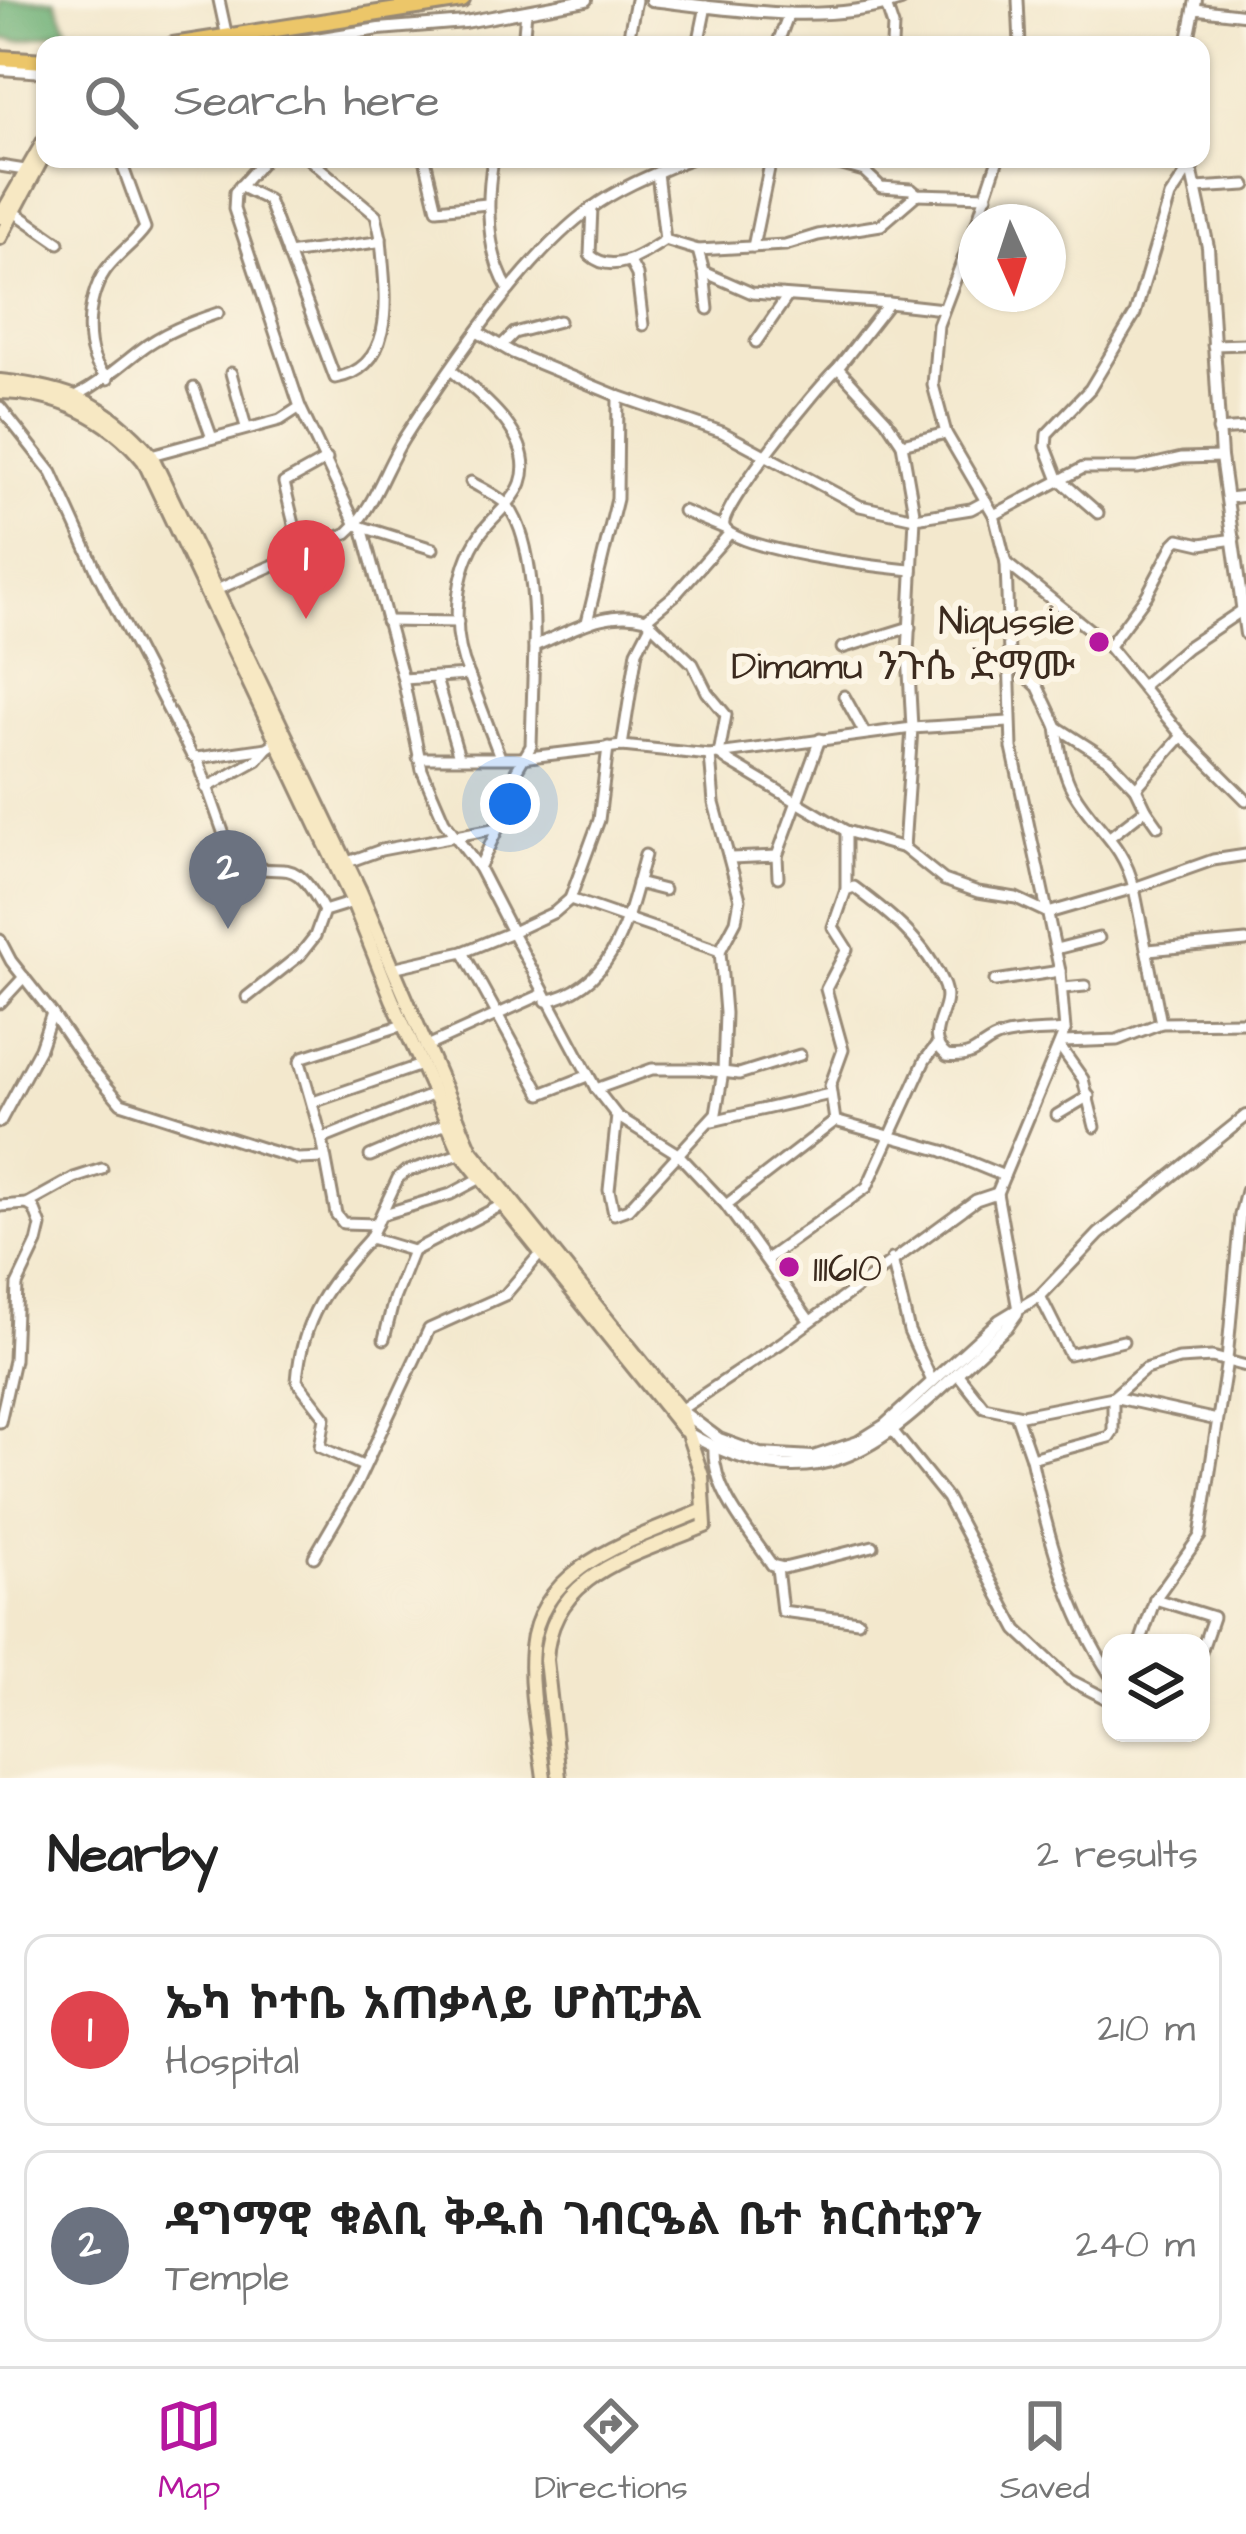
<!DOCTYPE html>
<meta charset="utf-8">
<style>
body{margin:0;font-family:"Architects Daughter","Noto Sans Ethiopic",sans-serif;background:#f2f2f2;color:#222}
.controls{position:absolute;right:36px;bottom:36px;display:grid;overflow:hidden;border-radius:24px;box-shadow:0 3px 9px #0004}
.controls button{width:108px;height:108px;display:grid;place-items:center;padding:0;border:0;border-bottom:3px solid #e0e0e0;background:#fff;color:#222;font:60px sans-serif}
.compass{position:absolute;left:958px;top:204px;width:108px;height:108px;border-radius:50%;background:#fff;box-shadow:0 3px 9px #0004;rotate:177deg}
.you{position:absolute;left:510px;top:804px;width:42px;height:42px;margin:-30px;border:9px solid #fff;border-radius:50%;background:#1a73e8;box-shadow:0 0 0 18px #1a73e833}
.badge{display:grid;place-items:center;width:78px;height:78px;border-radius:50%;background:#b5179e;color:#fff;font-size:39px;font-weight:700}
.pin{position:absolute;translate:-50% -99px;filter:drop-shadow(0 3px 6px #0008)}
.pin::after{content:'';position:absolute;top:63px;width:42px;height:36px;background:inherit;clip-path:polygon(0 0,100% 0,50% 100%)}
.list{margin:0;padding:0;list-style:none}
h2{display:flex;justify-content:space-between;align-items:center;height:156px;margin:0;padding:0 48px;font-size:51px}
h2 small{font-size:39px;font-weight:400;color:#767676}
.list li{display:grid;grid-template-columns:78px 1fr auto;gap:36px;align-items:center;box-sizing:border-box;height:192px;margin:0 24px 24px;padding:0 24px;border:3px solid #e0e0e0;border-radius:24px}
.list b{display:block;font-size:45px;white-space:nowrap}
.list p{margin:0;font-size:39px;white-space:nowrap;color:#767676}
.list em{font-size:39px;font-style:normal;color:#767676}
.icon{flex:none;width:66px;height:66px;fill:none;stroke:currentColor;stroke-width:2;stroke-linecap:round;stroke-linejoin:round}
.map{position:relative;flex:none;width:1246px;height:1778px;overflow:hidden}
.search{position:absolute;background:#fff;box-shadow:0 3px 9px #0004;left:36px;right:36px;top:36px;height:132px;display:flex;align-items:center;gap:30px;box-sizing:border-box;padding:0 42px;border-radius:24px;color:#767676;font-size:45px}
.sheet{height:588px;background:#fff}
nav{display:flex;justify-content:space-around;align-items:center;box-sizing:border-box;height:168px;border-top:3px solid #e0e0e0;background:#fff;font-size:33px;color:#767676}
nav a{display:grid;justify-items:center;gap:6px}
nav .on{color:#b5179e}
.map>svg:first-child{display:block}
.forest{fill:#69ad72;stroke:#526c48;stroke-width:3}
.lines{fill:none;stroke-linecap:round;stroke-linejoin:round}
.minor-casing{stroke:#978976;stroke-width:15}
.tertiary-casing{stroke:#978976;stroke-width:16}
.secondary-casing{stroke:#978976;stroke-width:18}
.primary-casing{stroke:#978976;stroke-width:20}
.minor{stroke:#fff;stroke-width:9}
.tertiary{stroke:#fff;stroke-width:10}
.secondary{stroke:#f7e8c3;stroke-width:12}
.primary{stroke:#ecc669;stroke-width:14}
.poi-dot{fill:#b5179e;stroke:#fcf5e5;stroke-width:4.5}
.labels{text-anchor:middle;stroke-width:12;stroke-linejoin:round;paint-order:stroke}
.poi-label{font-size:39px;fill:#3b2a1e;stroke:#fcf5e5;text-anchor:end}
</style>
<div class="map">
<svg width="1246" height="1778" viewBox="0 0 1246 1778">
<rect width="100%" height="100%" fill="#fcf5e5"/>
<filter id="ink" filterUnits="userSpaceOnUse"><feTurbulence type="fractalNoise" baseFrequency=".00833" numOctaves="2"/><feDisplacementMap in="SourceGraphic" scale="24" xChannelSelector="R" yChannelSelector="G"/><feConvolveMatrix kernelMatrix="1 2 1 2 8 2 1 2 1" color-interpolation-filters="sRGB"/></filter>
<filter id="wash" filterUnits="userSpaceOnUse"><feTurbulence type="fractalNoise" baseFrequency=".004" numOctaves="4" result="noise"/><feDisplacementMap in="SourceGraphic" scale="48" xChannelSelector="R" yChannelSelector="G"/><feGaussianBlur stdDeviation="2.7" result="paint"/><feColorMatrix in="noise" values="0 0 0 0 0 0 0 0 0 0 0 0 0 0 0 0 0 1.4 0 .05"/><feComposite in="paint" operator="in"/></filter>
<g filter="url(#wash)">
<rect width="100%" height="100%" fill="#f3e8cd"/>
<path class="forest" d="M0,0H55L68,30L19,41L0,38Z"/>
</g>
<g filter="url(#ink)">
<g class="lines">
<g class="minor-casing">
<g id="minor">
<path d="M219,0L227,37"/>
<path d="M1018,0L1020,45"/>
<path d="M886,5L893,26L892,45"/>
<path d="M1195,9L1246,15"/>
<path d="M523,45L526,11"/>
<path d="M627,45L636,0"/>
<path d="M698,45L706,6"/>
<path d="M777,45L789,13"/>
<path d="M425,159L437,209L487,204"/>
<path d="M493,159C486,201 486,254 509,290"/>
<path d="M821,159L864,171L881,187L911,189L917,194L987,196"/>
<path d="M0,166L25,170"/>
<path d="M657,173L665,240L698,250L785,245L818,235L881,225L917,194"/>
<path d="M239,186L268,200L335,378C401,367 384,285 381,238"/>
<path d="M1196,188L1246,185"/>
<path d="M592,207L590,255C614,276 643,254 665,240"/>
<path d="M13,211L59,243"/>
<path d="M977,222L998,159"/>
<path d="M976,225L938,325L933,385L946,433L994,515L1006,563L1012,748L1060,971L1065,1030L997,1193L1018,1310"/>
<path d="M753,247L771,159"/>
<path d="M698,250L704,272L752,293L889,303"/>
<path d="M288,254L377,242L381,238L376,215L309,159"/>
<path d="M630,262L637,275L643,325"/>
<path d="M704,272L708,309"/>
<path d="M479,333L513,353L618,396L722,432L860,506L915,518L902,444"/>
<path d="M756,342L787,297"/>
<path d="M1213,345L1246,344"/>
<path d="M501,346L514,333L559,321"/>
<path d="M838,368L889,303L943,309"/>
<path d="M231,373L246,427"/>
<path d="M108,379C81,355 86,299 105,271C117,254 134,244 145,228L120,159"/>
<path d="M194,388L212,438"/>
<path d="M76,396C101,383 117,368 139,351C162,333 191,322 218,313"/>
<path d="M0,407L52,473L97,572L192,756L197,758L267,748L281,739"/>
<path d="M300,407L356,525L433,549"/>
<path d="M1218,430L1246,428"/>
<path d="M151,455L280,420L300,407L234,209L235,192L262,162L259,159"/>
<path d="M471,482C481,488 496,495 505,503C531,529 535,611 534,646"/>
<path d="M1228,498L1246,496"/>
<path d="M683,511L724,528"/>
<path d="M1098,513L1058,478L1046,447L1047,434L1090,389L1135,314L1170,197L1190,167"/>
<path d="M994,515L1083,468H1138L1182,458L1221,457"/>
<path d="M362,527L403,679"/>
<path d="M301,553L284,483L327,459"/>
<path d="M1006,563L1105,642L1182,736L1246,800"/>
<path d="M912,570C885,568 730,550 724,526C719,508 820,384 838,368L886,420L902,444L946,433"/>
<path d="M214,591L347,533C373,510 385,468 404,438C449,368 523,258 590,209C620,187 656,173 689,159"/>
<path d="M646,619L693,664L707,692L726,715L719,754L730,762L846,831L904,848L944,880L978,892L1016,898L1048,913L1134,888L1161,1023L1246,1022"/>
<path d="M386,621L458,622"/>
<path d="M587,622L617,499L618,396"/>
<path d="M1109,646L1147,595L1174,544L1179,539L1201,544L1234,539"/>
<path d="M842,648L910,627"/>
<path d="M1008,659L1038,687L1057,727L1110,761L1136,788"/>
<path d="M469,675L500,757"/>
<path d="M436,679L459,757"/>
<path d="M1143,685L1186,648L1244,609"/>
<path d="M844,696L864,732"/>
<path d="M1057,727C1060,749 1062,772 1073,791C1095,829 1123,842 1134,888L1213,860L1246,855"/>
<path d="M622,746L637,651L650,626"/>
<path d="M608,747L599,820L570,899L720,951"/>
<path d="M197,758L233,860C285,885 289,845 324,911"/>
<path d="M418,758H521L622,746L710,755L912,728L908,653L915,518L971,509L986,501"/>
<path d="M206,788L257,760L267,748"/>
<path d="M1146,809L1136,788L1182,736"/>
<path d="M1111,836L1146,809L1158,826"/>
<path d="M904,848L912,728L1009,722"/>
<path d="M777,856L820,739"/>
<path d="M731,858L777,856L778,877"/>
<path d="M345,863L381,850L498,828L512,778L531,746L534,646C569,632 607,607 646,619L676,594L729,534"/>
<path d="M479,868L498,828"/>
<path d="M637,883L664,890"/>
<path d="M846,890V831"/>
<path d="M570,899L555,912L512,932L596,1089L617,1116L678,1154L726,1205L809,1320"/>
<path d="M0,940L11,961L52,1013L40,1048L0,1122"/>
<path d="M1056,949L1099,938"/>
<path d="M1148,950L1246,941"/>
<path d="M463,952L541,1094L587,1076"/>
<path d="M392,968L463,952L512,932L479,868L444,821L422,770L403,679L469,675C450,633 454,571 481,533C492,517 514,502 521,483C537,438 481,395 452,371"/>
<path d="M995,981L1060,971"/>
<path d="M1063,988L1085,986"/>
<path d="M247,997L300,955L315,936L324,911L353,902"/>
<path d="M546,1001C617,986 628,915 645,855"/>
<path d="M0,1003L24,977"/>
<path d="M52,1013L85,1061L121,1103L267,1150L298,1159L325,1158"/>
<path d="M1063,1042L1117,1040L1161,1023"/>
<path d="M425,1047L543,994"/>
<path d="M1061,1048L1083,1079L1095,1127"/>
<path d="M596,1089L652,1069H697L739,1074L800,1055"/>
<path d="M313,1102L421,1065"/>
<path d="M1057,1115L1089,1096"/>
<path d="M617,1116L609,1190L614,1214L628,1209L716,1113L723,1072L725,1013L720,951L736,921L740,899L714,803L710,755"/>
<path d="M712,1121L830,1094"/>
<path d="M322,1139L434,1094"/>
<path d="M370,1156L447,1123"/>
<path d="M1004,1176L943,1151L835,1121L830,1086L843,1050L826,989L847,949L833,927L846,890L854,887C889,913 927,943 944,986C954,1011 920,1034 947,1056C978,1060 979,1042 1003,1036C1022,1031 1045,1032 1065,1030"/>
<path d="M27,1204L74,1178L102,1169"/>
<path d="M726,1205L835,1121"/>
<path d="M0,1206L27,1204L34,1208L41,1226L37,1243L17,1285L14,1360L0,1422"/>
<path d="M384,1214L451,1194L479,1179"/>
<path d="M377,1224L343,1223L336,1214L322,1139L300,1062L303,1057L403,1025"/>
<path d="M370,1238L398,1178L405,1172L466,1152"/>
<path d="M767,1259L867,1187L925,1060L936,1046"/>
<path d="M892,1259L909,1331L932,1381"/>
<path d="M1040,1296L1069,1354L1123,1341"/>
<path d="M384,1339L394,1299L413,1251"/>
<path d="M957,1373L984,1407L1022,1415L1113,1397L1145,1369L1179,1359L1212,1357L1246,1366"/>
<path d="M680,1410L781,1343L976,1200L997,1193"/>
<path d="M1016,1415L1031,1458L1109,1437L1113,1431V1397L1217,1420"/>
<path d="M892,1430L947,1498L1017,1630L1070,1680L1111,1701"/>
<path d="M714,1448C712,1490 749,1531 772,1565L784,1568L873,1546"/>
<path d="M1031,1458C1047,1533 1068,1612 1111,1676"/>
<path d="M363,1466L320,1447L325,1417L297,1381C302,1317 328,1284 370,1238L413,1251L500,1206"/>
<path d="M314,1557L356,1485L429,1329L505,1295L540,1254"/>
<path d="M777,1568L782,1611L858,1621"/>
<path d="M1155,1599L1213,1617L1201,1652"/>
<path d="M1140,1643L1155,1599L1200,1536L1227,1360L1240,1215L1246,1191"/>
</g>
</g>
<g class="tertiary-casing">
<g id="tertiary">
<path d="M651,0C731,9 823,26 901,0"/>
<path d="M278,45L379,29L465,22L586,0"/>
<path d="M1187,45L1196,0"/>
<path d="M0,69L45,72"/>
<path d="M1189,159L1208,247L1221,457L1246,634"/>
<path d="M680,1410L719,1439L760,1454L813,1457L858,1442L885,1425L1000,1320L1040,1296L1099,1234L1246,1116"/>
<path d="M686,1432C838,1519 899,1423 1007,1327L1017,1313"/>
</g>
</g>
<g class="secondary-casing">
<g id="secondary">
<path d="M0,217L45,139"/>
<path d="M0,238L45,153"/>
<path d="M0,381C68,388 105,402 151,455L360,891L471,1150L680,1410L702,1476L705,1526C637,1555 550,1572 546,1660L559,1778"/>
<path d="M0,392C57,393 108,416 144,461L353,902L392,999L461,1153L684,1430"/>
<path d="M544,1778C539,1736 528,1690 532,1648C540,1563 638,1539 704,1510"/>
</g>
</g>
<g class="primary-casing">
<g id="primary">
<path d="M173,45L462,0"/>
<path d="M0,58L45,61"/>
</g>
</g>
<use href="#minor" class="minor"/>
<use href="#tertiary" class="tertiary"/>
<use href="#secondary" class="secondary"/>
<use href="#primary" class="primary"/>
</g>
</g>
<g class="poi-dot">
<circle cx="1099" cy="642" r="12"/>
<circle cx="789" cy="1267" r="12"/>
</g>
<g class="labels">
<g class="poi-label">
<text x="1075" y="634">Nigussie<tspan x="1075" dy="45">Dimamu ንጉሴ ድማሙ</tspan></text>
<text x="813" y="1281" text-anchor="start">111610</text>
</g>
</g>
</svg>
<div class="controls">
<button><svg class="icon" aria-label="layers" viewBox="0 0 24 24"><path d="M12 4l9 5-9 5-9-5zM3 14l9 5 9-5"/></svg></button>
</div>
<svg class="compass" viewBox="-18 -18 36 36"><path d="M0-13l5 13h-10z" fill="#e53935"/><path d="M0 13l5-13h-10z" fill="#767676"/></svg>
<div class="you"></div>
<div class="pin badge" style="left:306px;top:619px;background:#e0444e">1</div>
<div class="pin badge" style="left:228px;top:929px;background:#6b7280">2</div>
<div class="search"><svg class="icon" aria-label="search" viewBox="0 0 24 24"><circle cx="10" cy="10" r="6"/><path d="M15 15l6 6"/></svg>Search here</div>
</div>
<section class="sheet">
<h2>Nearby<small>2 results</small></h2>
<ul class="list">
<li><span class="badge" style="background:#e0444e">1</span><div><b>ኤካ ኮተቤ አጠቃላይ ሆስፒታል</b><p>Hospital</p></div><em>210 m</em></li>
<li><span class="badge" style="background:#6b7280">2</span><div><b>ዳግማዊ ቁልቢ ቅዱስ ገብርዔል ቤተ ክርስቲያን</b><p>Temple</p></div><em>240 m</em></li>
</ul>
</section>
<nav>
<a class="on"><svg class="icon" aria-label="map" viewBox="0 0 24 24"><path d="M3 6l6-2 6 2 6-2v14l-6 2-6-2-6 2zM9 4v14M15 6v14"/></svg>Map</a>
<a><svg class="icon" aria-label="directions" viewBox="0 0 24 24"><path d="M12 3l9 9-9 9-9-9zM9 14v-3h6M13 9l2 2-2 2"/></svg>Directions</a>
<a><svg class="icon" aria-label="saved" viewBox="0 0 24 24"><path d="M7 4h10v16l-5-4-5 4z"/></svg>Saved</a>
</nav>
